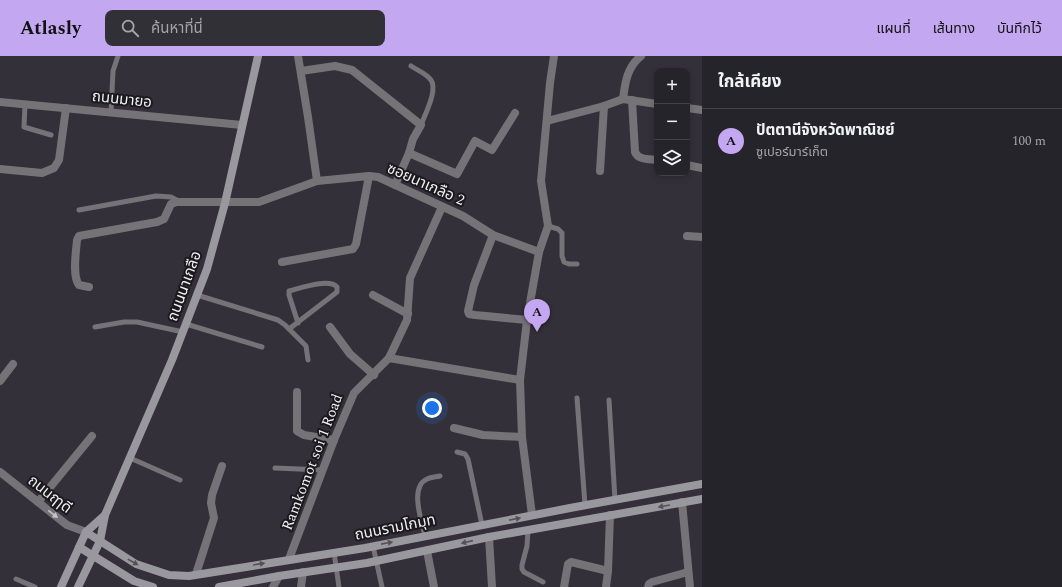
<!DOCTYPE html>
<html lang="th">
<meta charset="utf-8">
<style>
body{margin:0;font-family:Spectral,"Noto Sans Thai",serif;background:#323037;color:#f1f3f6}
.controls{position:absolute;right:12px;top:12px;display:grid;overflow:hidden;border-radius:8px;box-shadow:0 2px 6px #0003}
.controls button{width:36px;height:36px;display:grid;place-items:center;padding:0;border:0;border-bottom:1px solid #424147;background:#26242b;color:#f1f3f6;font:20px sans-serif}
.you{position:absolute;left:432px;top:352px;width:14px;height:14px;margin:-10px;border:3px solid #fff;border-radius:50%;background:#1a73e8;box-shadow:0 0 0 6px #1a73e833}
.badge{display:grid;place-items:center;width:26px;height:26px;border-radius:50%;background:#c4a7f1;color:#111;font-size:13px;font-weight:700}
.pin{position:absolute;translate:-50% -33px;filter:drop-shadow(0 1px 2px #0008)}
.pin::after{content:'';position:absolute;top:21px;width:14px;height:12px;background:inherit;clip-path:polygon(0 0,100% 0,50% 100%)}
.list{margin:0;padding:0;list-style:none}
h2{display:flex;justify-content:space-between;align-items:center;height:52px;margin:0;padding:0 16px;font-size:17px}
h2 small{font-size:13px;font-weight:400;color:#a4a4a9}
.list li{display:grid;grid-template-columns:26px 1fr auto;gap:12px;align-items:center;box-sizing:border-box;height:64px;padding:0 16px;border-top:1px solid #424147}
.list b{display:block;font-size:15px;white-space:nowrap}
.list p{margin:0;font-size:13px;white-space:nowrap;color:#a4a4a9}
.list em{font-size:13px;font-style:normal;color:#a4a4a9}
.icon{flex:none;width:22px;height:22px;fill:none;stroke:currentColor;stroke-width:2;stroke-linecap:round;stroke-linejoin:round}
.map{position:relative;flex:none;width:702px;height:531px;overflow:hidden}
header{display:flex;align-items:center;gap:24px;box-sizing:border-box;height:56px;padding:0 20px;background:#c4a7f1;color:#111}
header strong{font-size:19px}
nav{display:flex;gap:22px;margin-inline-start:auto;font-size:14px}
.search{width:280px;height:36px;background:#323037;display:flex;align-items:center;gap:10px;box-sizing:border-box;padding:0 14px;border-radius:8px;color:#a4a4a9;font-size:15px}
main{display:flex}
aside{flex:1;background:#26242b}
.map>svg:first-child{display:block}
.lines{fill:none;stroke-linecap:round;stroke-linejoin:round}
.service{stroke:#757378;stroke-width:5}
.minor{stroke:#757378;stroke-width:8}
.tertiary{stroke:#757378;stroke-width:8}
.secondary{stroke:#9a989f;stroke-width:8}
.oneway{fill:#545258}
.oneway2{fill:#c6c4c9}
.labels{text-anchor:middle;stroke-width:4;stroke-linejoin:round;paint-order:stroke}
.street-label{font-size:15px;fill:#f1eff5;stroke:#1a191d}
</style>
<header>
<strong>Atlasly</strong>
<div class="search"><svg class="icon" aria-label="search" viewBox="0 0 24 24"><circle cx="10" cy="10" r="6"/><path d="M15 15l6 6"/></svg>ค้นหาที่นี่</div>
<nav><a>แผนที่</a><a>เส้นทาง</a><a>บันทึกไว้</a></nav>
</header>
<main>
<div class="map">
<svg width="702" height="531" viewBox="0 0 702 531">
<rect width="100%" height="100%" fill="#333039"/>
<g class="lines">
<g class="service">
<path d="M411,10C417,14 427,18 431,24C438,34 425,58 421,69"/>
<path d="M25,48L24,71L51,79"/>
<path d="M111,56L113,15L118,0"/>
<path d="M79,154L156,140L171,141L180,146"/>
<path d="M548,170L558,173L562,177V200L564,206L569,208H577"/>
<path d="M197,239L278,264L285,269L306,290L308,304"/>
<path d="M186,268L262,291"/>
<path d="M95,271L124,266H137L183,276"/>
<path d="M289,273L337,236V231C329,222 301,232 289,235V239L298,267"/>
<path d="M577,342L585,449"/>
<path d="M609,344L615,444"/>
<path d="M457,396L465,398L468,403L482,469"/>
<path d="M130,402L180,424"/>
<path d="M275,412L323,414"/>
<path d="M528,474L527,490L522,509V513L524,516L543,526"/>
<path d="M425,480C422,466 409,431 427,423C431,421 436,421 440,420"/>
<path d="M373,490L382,531"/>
<path d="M334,496L339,531"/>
<path d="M16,523L35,531"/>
</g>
<g class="minor">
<path d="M298,0L308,61L317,125"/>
<path d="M301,15L335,10L352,14L421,69L413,83L409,97L395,129"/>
<path d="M623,43C625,27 627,11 641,0"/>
<path d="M632,44L635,96C638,104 649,103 657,104"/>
<path d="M687,52L702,54"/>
<path d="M547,65L604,50L623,43L657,48"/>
<path d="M409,97L457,118L475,85L492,94L515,57"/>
<path d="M687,109L702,112"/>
<path d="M0,113L42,117L54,112L59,104L66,52"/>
<path d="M600,115L604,50"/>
<path d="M493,179L474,229L468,255L469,258L475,259L527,264"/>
<path d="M687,180L702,181"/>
<path d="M282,206L353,193L356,188L369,120"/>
<path d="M89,231L79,229C72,220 76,196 77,184L79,180L157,166L164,163L171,148L177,146H259L317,125L369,120L378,121L463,160L493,179L539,196"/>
<path d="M373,239L408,258"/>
<path d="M330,271L350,298L374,319"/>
<path d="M389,302L520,324"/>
<path d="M0,325L13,308"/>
<path d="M297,336V375L304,379L334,384"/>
<path d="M454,372L483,379L522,381"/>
<path d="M38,446L92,380"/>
<path d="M682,446L690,531"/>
<path d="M532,459L522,381L520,324L527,264L539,196L548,170L541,125L550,27L554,0"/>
<path d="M489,481L492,531"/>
<path d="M427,495L434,531"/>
<path d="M289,503L334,384L354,337L389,302L407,264L410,222L442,151"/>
<path d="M196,518L214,462L211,447L212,439L222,410"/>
<path d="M273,531L279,520"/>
<path d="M301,531L303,516"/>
<path d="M564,531L568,508L571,506L608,515L610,459"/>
<path d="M606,531L608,515"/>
<path d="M648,531L649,528L652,526L688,516"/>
</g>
<g class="tertiary">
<path d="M0,46L242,69"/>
<path d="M0,416L67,469L86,476"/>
</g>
<g class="secondary">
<path d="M86,476L136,508L169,519L189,520L365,492L570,452L702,428"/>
<path d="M79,491L134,525L153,531"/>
<path d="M61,531L86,476L105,459"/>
<path d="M78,531L100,485L105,459L172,304L207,213L225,147L258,0"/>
<path d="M219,531L279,520L367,507L489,481L702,443"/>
</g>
</g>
<defs><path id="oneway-solid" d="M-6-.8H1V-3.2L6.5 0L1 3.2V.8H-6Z"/></defs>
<g class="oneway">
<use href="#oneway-solid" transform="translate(664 450) rotate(170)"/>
<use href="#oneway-solid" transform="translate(515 463) rotate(-11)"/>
<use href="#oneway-solid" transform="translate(467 486) rotate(167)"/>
<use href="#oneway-solid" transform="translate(387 487) rotate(-11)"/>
<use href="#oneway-solid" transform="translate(133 506) rotate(29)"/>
<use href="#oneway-solid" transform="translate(259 508) rotate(-9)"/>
</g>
<use class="oneway2" href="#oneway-solid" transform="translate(53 458) rotate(38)"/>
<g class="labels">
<g class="street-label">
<text transform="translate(122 43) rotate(6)" y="5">ถนนมายอ</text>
<text transform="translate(426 128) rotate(24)" y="5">ซอยนาเกลือ 2</text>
<text transform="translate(184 230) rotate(-70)" y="5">ถนนนาเกลือ</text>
<text transform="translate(312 406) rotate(-69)" y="5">Ramkomot soi 1 Road</text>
<text transform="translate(50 438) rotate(38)" y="5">ถนนฤๅดี</text>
<text transform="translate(395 471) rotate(-11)" y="5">ถนนรามโกมุท</text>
</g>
</g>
</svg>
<div class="controls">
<button>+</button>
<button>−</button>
<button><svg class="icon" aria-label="layers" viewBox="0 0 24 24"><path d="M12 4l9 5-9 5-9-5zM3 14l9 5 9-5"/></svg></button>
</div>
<div class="you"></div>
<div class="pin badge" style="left:537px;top:276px">A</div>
</div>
<aside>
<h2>ใกล้เคียง<small></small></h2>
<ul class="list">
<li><span class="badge">A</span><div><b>ปัตตานีจังหวัดพาณิชย์</b><p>ซูเปอร์มาร์เก็ต</p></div><em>100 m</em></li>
</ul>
</aside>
</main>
